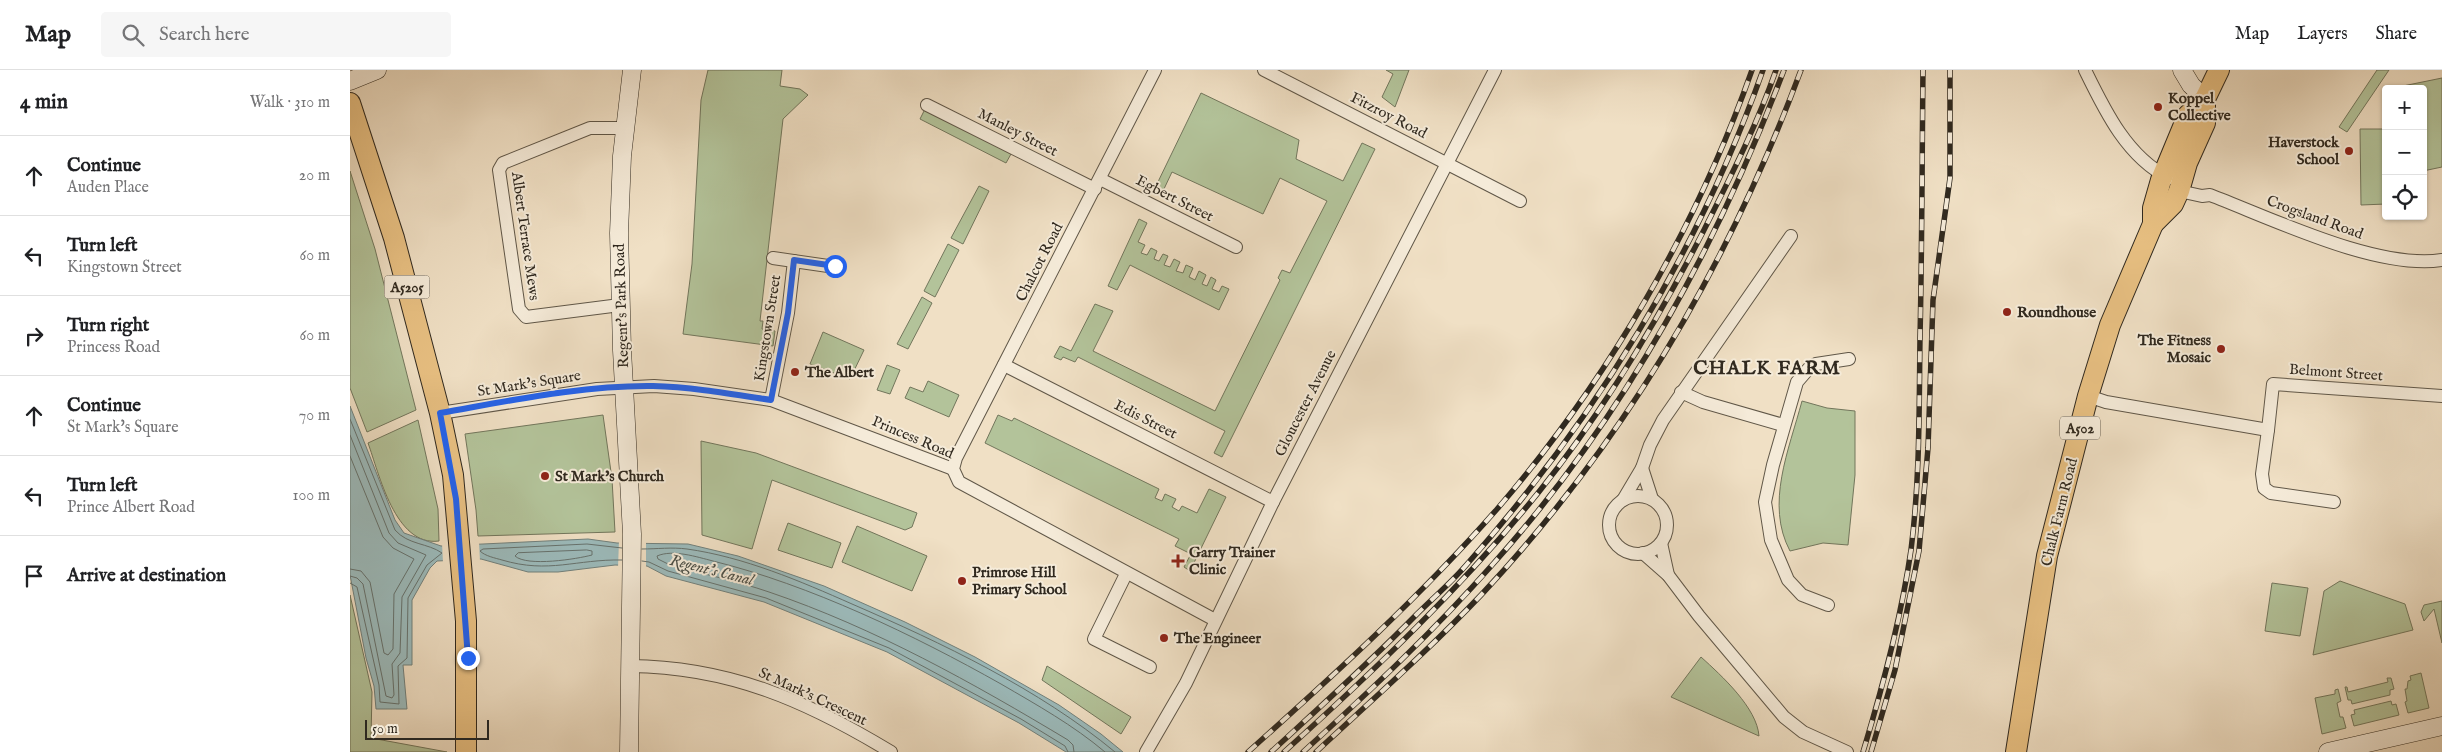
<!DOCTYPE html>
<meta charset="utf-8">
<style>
body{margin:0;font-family:"IM FELL English",serif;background:#f6f6f6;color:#202124}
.controls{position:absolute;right:15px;top:15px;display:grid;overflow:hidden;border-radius:5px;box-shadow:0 1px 4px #0004}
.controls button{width:45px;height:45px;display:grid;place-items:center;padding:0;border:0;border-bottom:1px solid #e0e0e0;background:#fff;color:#202124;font:25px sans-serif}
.scale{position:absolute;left:15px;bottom:12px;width:124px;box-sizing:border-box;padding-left:5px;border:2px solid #30291f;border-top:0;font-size:14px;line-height:18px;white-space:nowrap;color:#30291f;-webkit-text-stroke:4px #f5ebd9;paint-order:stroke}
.stop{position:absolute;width:15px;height:15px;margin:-11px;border:4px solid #2563eb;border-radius:50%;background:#fff}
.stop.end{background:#2563eb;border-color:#fff;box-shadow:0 1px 5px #0008}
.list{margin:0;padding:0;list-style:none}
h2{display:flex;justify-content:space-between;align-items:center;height:65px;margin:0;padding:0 20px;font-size:21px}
h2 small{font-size:16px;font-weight:400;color:#757577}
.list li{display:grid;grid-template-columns:32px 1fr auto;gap:15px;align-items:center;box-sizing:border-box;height:80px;padding:0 20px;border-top:1px solid #e0e0e0}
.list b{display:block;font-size:19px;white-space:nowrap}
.list p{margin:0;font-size:16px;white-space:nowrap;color:#757577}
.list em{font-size:16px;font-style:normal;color:#757577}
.icon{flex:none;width:28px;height:28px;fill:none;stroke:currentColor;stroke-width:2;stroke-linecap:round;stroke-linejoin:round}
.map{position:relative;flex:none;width:2092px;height:682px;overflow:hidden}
header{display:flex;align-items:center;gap:30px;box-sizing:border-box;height:70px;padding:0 25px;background:#fff;border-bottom:1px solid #e0e0e0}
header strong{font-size:24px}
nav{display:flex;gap:28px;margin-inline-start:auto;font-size:18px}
.search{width:350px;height:45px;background:#f6f6f6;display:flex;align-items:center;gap:12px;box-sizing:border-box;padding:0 18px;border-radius:5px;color:#757577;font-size:19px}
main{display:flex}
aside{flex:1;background:#fff}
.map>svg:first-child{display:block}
.green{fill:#b3c39a;stroke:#72765c}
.water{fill:#9cbbbc;stroke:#71817d}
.pier{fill:#f0e0c5}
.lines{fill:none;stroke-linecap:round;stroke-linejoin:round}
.shore{stroke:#66726e;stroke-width:1}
.street-casing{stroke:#605748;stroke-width:14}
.secondary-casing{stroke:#30291f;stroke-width:19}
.primary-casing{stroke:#30291f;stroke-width:22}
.street{stroke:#f5ebd9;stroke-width:12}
.secondary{stroke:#f5ebd9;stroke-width:18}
.primary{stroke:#e8c082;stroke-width:20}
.rail-casing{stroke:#30291f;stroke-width:5.5}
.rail{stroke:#f5ebd9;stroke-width:4;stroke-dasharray:11;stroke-linecap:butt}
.route{stroke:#2563eb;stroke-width:6}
.poi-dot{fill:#8f2418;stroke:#f5ebd9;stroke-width:2}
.labels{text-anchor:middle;stroke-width:4;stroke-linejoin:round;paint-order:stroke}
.shield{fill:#f5ebd9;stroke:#6b6357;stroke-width:1}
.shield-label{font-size:14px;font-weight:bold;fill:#30291f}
.poi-label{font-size:15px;font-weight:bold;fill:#30291f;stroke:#f5ebd9;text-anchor:start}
.street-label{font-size:15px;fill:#30291f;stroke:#f5ebd9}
.water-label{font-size:16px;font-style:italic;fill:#4b4e46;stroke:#f5ebd9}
.district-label{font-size:20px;font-weight:bold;letter-spacing:1px;fill:#30291f;stroke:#f5ebd9}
</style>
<header>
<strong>Map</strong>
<div class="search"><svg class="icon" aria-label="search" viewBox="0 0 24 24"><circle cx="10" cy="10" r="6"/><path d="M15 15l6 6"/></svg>Search here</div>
<nav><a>Map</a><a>Layers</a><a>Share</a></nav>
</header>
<main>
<aside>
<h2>4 min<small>Walk · 310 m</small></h2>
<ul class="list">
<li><svg class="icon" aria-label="ahead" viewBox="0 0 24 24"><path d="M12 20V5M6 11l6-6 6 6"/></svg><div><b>Continue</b><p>Auden Place</p></div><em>20 m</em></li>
<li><svg class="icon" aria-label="left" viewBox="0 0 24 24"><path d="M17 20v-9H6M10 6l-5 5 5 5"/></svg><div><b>Turn left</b><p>Kingstown Street</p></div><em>60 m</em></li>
<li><svg class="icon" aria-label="right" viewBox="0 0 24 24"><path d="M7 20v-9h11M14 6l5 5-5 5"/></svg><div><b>Turn right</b><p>Princess Road</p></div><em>60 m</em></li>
<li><svg class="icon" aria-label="ahead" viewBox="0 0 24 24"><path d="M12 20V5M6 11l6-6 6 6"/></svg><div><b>Continue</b><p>St Mark's Square</p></div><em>70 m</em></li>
<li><svg class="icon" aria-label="left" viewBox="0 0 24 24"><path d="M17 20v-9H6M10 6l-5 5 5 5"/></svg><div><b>Turn left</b><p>Prince Albert Road</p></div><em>100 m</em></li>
<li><svg class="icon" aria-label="arrive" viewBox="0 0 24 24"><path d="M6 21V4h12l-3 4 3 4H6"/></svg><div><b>Arrive at destination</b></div></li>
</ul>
</aside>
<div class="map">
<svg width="2092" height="682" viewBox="0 0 2092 682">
<rect width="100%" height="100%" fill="#f0e0c5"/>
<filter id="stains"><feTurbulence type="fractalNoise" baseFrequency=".004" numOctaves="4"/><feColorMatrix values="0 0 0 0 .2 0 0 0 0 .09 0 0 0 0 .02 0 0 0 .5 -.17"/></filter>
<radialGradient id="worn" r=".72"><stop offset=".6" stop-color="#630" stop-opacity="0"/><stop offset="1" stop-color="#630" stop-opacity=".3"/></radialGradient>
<g class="green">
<path d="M358,0H432L430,16L450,19L458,25L433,49L410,251H413L412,259L425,261L423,276L333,264L342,194L351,30Z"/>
<path d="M1036,0H1059L1045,37L1032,27L1043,4Z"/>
<path d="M2027,0H2039L1997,62L1989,57Z"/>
<path d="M2092,8V97L2073,101V19H2049L2048,17Z"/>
<path d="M851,23L949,70L946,89L993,111L1012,73L1025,79L872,387L864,383L875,361L728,287L725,292L713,287L711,290L704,287L710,276L721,281L745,234L763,241L743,281L865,341L930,210L928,208L932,200L940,203L977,131L930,108L913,144L822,102L813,121L805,118Z"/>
<path d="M575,39L661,84L656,93L570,49Z"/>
<path d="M2010,59H2036V134L2011,135Z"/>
<path d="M0,101L25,179L66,340L17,362L0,318Z"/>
<path d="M629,116L639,121L613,174L601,168Z"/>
<path d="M789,149L797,153L788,172L795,175L791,183L797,185L801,178L807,181L804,189L809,191L813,184L818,186L814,195L820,197L824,189L830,192L826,201L833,203L836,195L843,198L839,207L845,210L849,201L856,205L852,214L857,216L861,207L866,210L862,219L869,222L872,216L879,219L869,240L780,195L767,220L758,216Z"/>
<path d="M598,174L609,180L585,227L574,221Z"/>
<path d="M572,227L582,233L558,279L547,274Z"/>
<path d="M473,262L514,280L500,309L460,294Z"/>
<path d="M537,295L550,300L540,324L527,320Z"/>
<path d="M578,311L609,325L599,347L555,328L560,317L573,322Z"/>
<path d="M1452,331L1477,338L1505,341V405L1498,475L1473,473L1440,481C1415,434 1439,380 1452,331Z"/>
<path d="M253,345L262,409L265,462L128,466L126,440L115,364Z"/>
<path d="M648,345L662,351L664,348L809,419L805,428L812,431L815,424L826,429L822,437L829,441L832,436L847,443L859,419L876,427L840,501L834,497L841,484L825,476L829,469L635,373Z"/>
<path d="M68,350L88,439L89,471C45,477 29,403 18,373Z"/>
<path d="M351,371L406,383L567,443L562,457L555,460L422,410L402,479L352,465Z"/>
<path d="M438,453L491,473L482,498L428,480Z"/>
<path d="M507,456L577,486L562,521L492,492Z"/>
<path d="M1990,511L2055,534L2063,560L1963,585L1974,521Z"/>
<path d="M1922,513L1958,518L1950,566L1915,561Z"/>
<path d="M0,525L22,622L21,668L97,682H0Z"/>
<path d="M2092,531V573L2084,539L2074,551L2071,542L2074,535Z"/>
<path d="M1351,587C1372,606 1407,638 1409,666L1321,627Z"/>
<path d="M697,596L781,647L771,664L692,610Z"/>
<path d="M2071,603L2079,638L2058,643L2055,632L2057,631L2055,619H2057L2058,611L2061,610L2060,606Z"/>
<path d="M2037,608H2041L2044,619L2040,620V625L2002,634L2001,630H1998L1995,617H1997L1998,622L2038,612Z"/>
<path d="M1988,619L1991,631L1987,633L1990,647H1993L1996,658L1972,664L1965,628L1985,624V620Z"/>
<path d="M2041,631L2042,635L2046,634L2049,645L2004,656L2001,645L2005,644L2004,640Z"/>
</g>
<path class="water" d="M0,336L45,450L54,463L91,476L238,469L267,473L338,474L388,486L474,516L555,552L625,587L709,635L751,664L773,682H716L669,653L537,582L414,532L316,506L297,496L265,495L208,502H178L131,489L87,491L80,498L62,530V595H53L57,639H26L24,616L16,588L0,505Z"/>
<g class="pier">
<path d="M269,470L296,471V499L268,498Z"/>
<path d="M129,472L130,491L93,493L92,473Z"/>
</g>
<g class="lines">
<g class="shore">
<path d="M0,349L45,460C58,475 78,473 92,483L77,495L58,528L57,588L48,596L49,634L30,632L29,615L7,517L0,513"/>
<path d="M0,365L39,463L48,473L76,485L52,527L50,583L42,594L44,625L42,628L36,626L13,514L7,508L0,506"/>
<path d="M0,386L33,467L43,478L64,489L44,524L43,579L38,585L34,583L20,512L11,501L0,499"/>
<path d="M292,479C307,479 322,477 337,479C394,487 450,511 502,534C592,573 689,619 765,682"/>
<path d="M237,480L242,481V485C227,489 177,497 165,486L168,483Z"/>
<path d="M272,490C226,489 199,504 152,490C145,488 135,486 130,481L133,479L237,474L272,478"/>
<path d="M292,491L299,492L318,501L416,528L539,578L671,649L715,676L718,682"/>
<path d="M724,682L723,675L718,670C623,613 525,558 419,522C387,511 353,504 320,495L308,489L307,486C323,479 347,487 363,491C460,515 564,565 651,614C687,635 723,655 755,682"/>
</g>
<g class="street-casing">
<g id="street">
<path d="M805,0L606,388L603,399L609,412L865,550"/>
<path d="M914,0L1170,131"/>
<path d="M1735,0C1755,41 1777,87 1819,108"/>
<path d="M577,35L745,119"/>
<path d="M750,109L886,177"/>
<path d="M1829,121L1852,126L1860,125C1923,149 2027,200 2092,190"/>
<path d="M423,188L485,197"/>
<path d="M270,235L176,247L169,239L149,100L153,93L240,58H274"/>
<path d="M654,295L923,432"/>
<path d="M1331,322L1353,332L1433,355"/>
<path d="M1738,326L1756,332L1918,360L1923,314L2092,326"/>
<path d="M421,330L438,243L444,191"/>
<path d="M90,343L247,319L304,316L344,319L421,330L603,399"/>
<path d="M1918,360L1912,404L1914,418L1921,423L1984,432"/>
<path d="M1292,398L1302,429"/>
<circle cx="1288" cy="455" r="29"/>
<path d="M1273,430L1292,398L1300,375L1313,350L1441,166"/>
<path d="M1311,473L1318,505"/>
<path d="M1293,483L1318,505L1349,546L1434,647L1453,662L1497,682"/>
<path d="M776,504L744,569L800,597"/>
<path d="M1478,535L1452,525L1438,510L1421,470L1415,432L1423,395L1447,312L1460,297L1466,294L1499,289"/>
<path d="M280,596C380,597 457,631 541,682"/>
<path d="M796,682L836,613L923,432L1145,0"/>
</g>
</g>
<g class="secondary-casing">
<g id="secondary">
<path d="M1832,0L1841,15L1855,29"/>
<path d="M0,11L27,0"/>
<path d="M279,682L282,464L272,280L269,163L272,86L282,0"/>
<path d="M1978,682L2092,656"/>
</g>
</g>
<g class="primary-casing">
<g id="primary">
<path d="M0,33L44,168L90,343L103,405L116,551V682"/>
<path d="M1803,154L1823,134L1829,121L1837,93L1855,53V29"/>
<path d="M1666,682L1697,486L1738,326L1760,255L1803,154V138L1811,110L1838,45L1855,29L1869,0"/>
</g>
</g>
<use href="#street" class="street"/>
<use href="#secondary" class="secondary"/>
<use href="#primary" class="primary"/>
<g class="rail-casing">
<g id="rail">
<path d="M898,682C985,604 1071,526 1148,438C1257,311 1346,159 1402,0"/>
<path d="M921,682C970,637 1020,592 1067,544C1084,527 1103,511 1118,493C1245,349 1349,181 1413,0"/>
<path d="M934,682C1024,601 1112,517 1188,423C1253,342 1307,252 1354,160C1380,108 1407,55 1426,0"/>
<path d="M953,682C1019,622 1084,561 1143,494C1271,351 1366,179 1434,0"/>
<path d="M966,682C1022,630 1080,579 1132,524C1274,372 1379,194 1451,0"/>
<path d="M1513,682C1533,616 1551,549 1561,480C1570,409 1569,339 1570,268C1572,179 1572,90 1573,0"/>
<path d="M1521,682L1545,600L1569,481L1578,378L1583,230L1600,108V0"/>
</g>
</g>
<use href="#rail" class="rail"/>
</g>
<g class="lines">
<path class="route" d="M118,588L106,429L90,343C159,331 233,315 303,316C342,317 382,324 421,330L438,243L444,190L485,196"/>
</g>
<g class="poi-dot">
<circle cx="1808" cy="37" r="5"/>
<circle cx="1999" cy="81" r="5"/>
<circle cx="1657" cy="242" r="5"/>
<circle cx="1871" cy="279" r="5"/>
<circle cx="445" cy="302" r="5"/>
<circle cx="195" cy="406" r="5"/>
<path d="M825.5 483.5h5v5h5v5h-5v5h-5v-5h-5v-5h5z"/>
<circle cx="612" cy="511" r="5"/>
<circle cx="814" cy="568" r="5"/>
</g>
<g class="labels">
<g class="shield">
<rect x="34.5" y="205.5" width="45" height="23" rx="4"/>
<rect x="1710" y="346.5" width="40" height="23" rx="4"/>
</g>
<g class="shield-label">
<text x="57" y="222">A5205</text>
<text x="1730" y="363">A502</text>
</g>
<g class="poi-label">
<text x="1818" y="33">Koppel<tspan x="1818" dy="17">Collective</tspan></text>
<text x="1989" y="77" text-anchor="end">Haverstock<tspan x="1989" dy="17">School</tspan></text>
<text x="1667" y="247">Roundhouse</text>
<text x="1861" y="275" text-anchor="end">The Fitness<tspan x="1861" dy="17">Mosaic</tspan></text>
<text x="455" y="307">The Albert</text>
<text x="205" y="411">St Mark's Church</text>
<text x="839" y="487">Garry Trainer<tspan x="839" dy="17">Clinic</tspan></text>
<text x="622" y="507">Primrose Hill<tspan x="622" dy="17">Primary School</tspan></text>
<text x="824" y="573">The Engineer</text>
</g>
<g class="street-label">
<text transform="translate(1039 45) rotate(27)" y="5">Fitzroy Road</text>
<text transform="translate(668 62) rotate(27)" y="5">Manley Street</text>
<text transform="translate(825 128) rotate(27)" y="5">Egbert Street</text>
<text transform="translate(1965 147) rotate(20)" y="5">Crogsland Road</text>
<text transform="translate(176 166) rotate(82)" y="5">Albert Terrace Mews</text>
<text transform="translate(689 192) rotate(-63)" y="5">Chalcot Road</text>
<text transform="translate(271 236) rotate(-92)" y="5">Regent's Park Road</text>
<text transform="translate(417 258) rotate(-81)" y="5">Kingstown Street</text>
<text transform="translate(1986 302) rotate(4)" y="5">Belmont Street</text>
<text transform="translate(179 313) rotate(-9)" y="5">St Mark's Square</text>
<text transform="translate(955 333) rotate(-63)" y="5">Gloucester Avenue</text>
<text transform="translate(796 349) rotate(27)" y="5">Edis Street</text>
<text transform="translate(563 367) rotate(23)" y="5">Princess Road</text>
<text transform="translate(1709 442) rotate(-76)" y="5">Chalk Farm Road</text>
<text transform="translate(463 626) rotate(25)" y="5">St Mark's Crescent</text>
</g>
<g class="water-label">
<text transform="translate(362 499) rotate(14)" y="6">Regent's Canal</text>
</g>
<g class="district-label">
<text x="1417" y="304">CHALK FARM</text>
</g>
</g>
<rect width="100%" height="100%" filter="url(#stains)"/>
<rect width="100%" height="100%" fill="url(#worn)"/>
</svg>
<div class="controls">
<button>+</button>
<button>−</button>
<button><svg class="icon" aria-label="locate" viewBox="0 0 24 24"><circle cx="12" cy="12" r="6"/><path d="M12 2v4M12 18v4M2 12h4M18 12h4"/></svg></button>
</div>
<div class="scale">50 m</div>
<div class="stop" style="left:485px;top:196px"></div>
<div class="stop end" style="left:118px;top:588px"></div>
</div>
</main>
